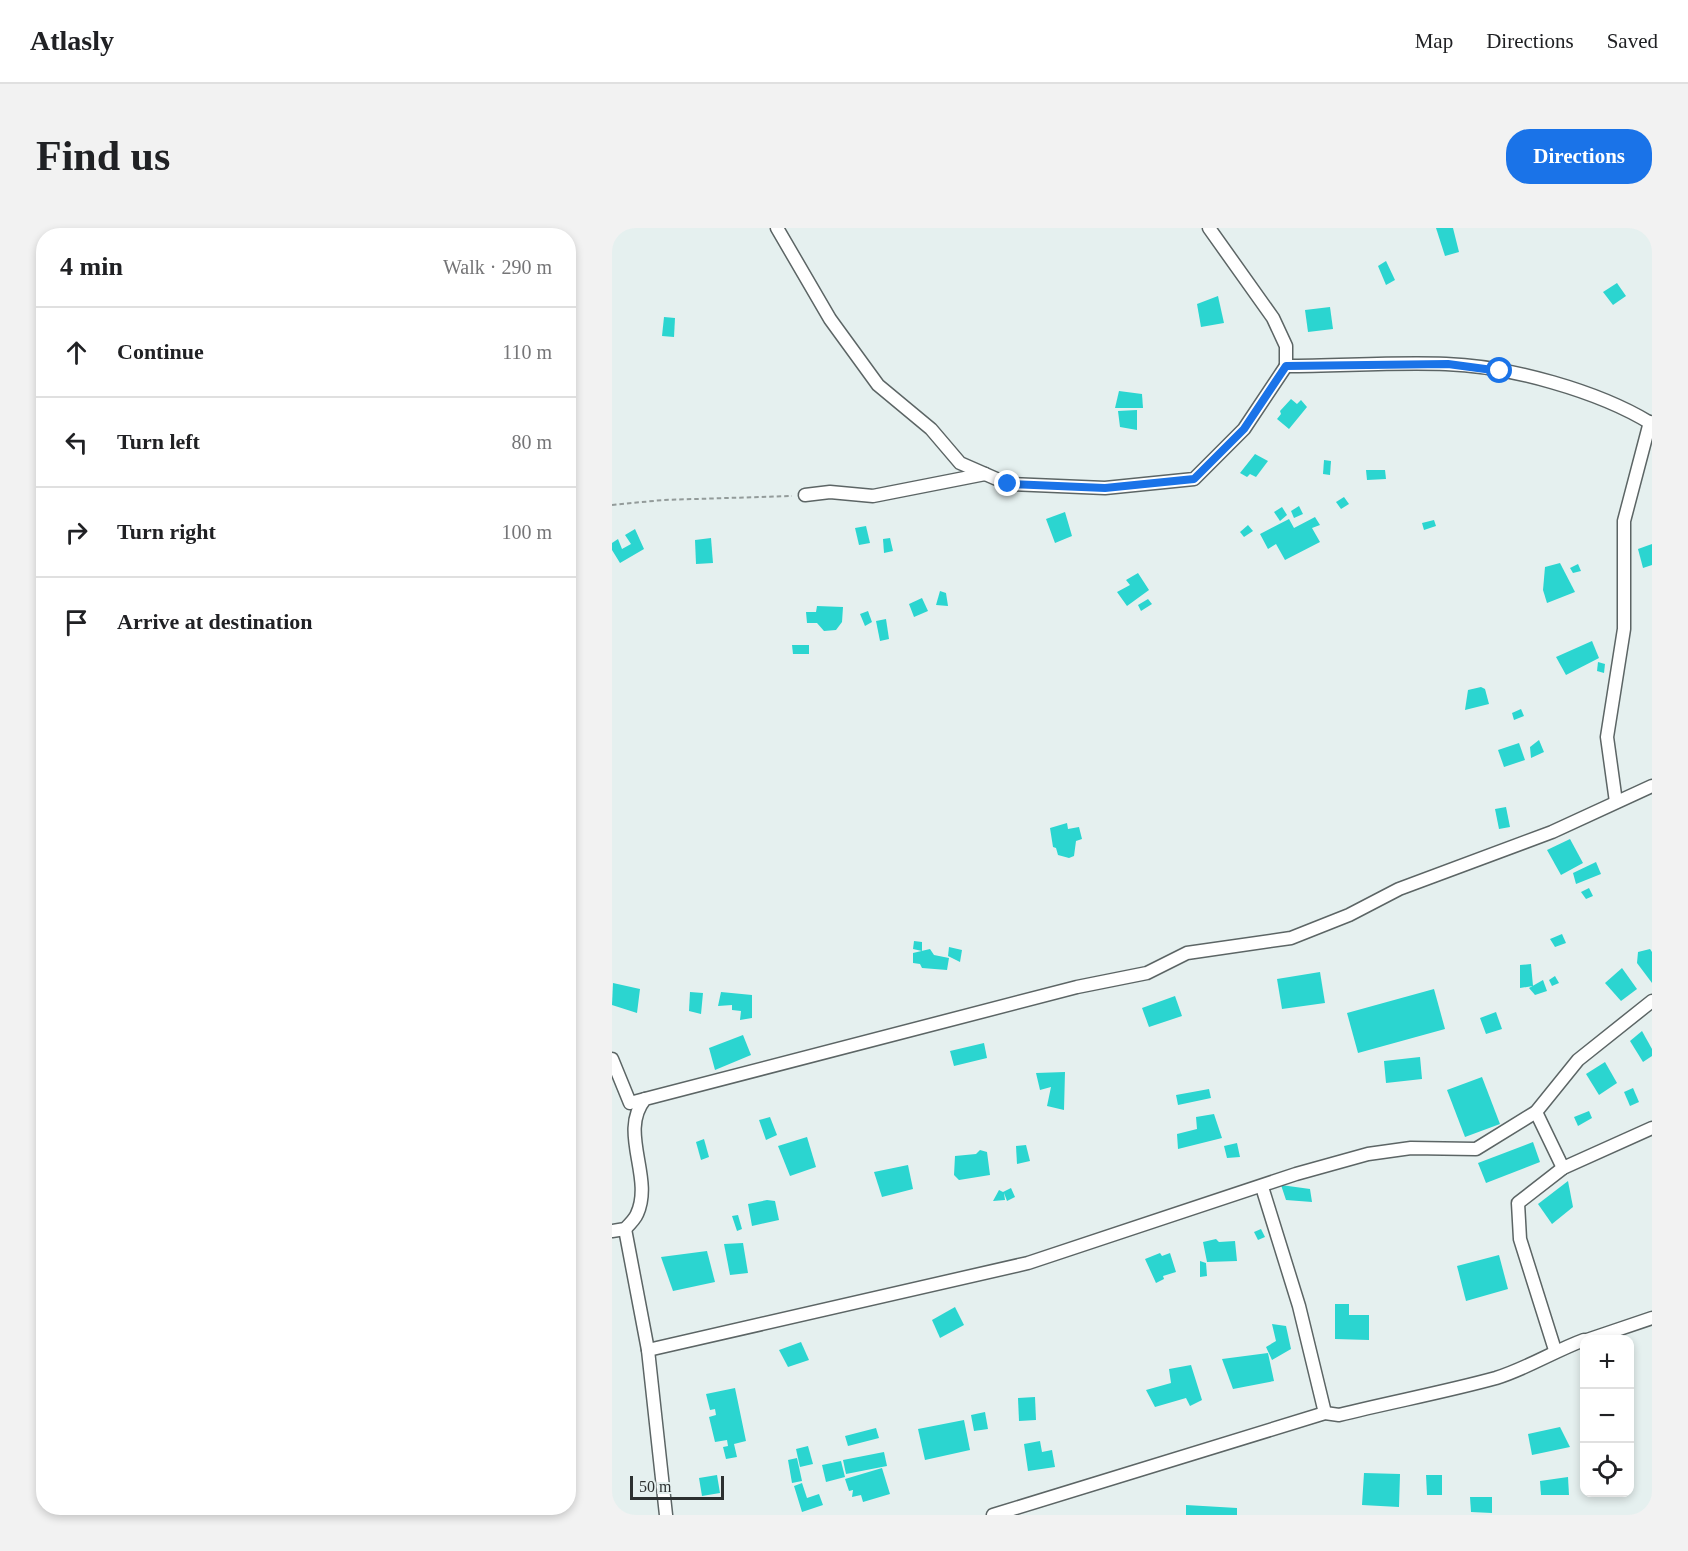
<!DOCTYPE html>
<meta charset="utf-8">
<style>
body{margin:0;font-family:"Times New Roman",serif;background:#f2f2f2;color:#202124}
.controls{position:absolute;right:18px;bottom:18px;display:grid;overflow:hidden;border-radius:12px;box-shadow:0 3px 9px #0003}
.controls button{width:54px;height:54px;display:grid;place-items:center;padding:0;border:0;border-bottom:2px solid #e0e0e0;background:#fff;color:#202124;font:30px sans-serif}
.scale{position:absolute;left:18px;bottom:15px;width:94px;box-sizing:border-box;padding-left:6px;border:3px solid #2c3030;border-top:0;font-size:16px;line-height:21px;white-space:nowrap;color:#2c3030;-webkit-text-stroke:4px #e5f0ef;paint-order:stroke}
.stop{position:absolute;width:18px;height:18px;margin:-14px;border:4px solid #1a73e8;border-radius:50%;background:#fff}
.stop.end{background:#1a73e8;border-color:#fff;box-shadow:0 2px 6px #0008}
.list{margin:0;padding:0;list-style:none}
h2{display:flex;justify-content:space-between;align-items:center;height:78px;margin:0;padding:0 24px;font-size:26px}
h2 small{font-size:20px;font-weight:400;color:#757577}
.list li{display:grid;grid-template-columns:39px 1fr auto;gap:18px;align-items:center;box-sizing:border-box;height:90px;padding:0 24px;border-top:2px solid #e0e0e0}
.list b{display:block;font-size:22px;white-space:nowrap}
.list em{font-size:20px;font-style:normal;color:#757577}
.icon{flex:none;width:33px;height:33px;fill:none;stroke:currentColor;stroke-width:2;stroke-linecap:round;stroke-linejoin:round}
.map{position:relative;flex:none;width:1040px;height:1287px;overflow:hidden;border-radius:24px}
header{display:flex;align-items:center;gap:36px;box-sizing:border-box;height:84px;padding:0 30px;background:#fff;border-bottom:2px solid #e0e0e0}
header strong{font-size:28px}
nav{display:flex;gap:33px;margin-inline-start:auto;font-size:21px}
.intro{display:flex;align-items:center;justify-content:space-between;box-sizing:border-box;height:144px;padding:0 36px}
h1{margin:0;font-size:42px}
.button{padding:15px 27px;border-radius:24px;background:#1a73e8;color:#fff;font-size:21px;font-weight:700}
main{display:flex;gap:36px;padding:0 36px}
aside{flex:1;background:#fff;border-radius:24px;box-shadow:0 3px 9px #0003}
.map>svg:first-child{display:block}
.building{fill:#2bd5d0}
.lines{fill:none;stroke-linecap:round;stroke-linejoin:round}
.street-casing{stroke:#5c6565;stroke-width:15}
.path{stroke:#939b9a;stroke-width:2;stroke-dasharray:4.5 3;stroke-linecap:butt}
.street{stroke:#fff;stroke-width:12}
.route{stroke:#1a73e8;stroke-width:8}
</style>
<header>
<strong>Atlasly</strong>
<nav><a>Map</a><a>Directions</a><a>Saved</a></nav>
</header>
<div class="intro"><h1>Find us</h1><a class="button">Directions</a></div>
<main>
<aside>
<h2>4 min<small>Walk · 290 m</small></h2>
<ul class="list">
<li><svg class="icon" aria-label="ahead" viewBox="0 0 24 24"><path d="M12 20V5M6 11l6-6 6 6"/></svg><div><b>Continue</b></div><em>110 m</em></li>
<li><svg class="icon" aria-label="left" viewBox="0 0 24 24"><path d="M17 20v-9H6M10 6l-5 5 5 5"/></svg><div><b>Turn left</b></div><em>80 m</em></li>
<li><svg class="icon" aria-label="right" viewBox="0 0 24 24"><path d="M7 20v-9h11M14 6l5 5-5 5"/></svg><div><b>Turn right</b></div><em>100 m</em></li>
<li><svg class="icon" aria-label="arrive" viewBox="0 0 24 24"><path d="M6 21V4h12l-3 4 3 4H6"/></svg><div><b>Arrive at destination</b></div></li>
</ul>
</aside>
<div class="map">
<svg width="1040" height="1287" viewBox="0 0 1040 1287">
<rect width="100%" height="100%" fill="#e5f0ef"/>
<g class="building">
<path d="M824,0H841L847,24L833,28Z"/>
<path d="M774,33L783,52L774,57L766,38Z"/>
<path d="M1005,55L1014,68L1001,77L991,64Z"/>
<path d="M606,68L612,95L589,99L585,76Z"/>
<path d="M718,79L721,101L696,104L693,82Z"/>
<path d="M52,89L63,90L62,109L50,108Z"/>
<path d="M507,163L530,166L531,180H503Z"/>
<path d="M679,171L685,176L689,172L695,179L677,201L665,191L669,186L668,183Z"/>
<path d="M525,182V202L508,199L506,183Z"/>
<path d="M643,226L656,233L644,249L638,246L635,249L628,245Z"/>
<path d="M712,232L719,233L718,247L711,246Z"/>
<path d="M754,242H773L774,251L755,252Z"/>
<path d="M732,269L737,276L729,281L724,274Z"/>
<path d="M687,278L691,286L682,290L679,283Z"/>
<path d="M670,279L675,287L668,293L662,284Z"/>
<path d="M453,284L460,308L443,315L434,291Z"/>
<path d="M703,289L708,297L700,300L708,314L673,332L664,316L656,321L648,306L677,291L682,300Z"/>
<path d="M822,292L824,298L812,302L810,295Z"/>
<path d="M636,297L641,303L632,309L628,304Z"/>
<path d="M254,298L258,315L247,317L243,300Z"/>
<path d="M23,301L32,321L8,335L0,322V315L6,311L10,321L19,316L13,307Z"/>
<path d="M99,310L101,335L84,336L83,312Z"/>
<path d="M278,310L281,323L272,325L271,311Z"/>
<path d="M1040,316V337L1031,340L1026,321Z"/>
<path d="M948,335L963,364L935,375L931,362L933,339Z"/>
<path d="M966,336L969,343L961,345L958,340Z"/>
<path d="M526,345L537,362L515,378L505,364L518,357L514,352Z"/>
<path d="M328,363L334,365L336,378L324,377Z"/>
<path d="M310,370L316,383L302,389L297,376Z"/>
<path d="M536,371L540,376L529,383L526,377Z"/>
<path d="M205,378L231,379L230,394L224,402L212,403L205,395H195L194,384H204Z"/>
<path d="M256,383L260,394L253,398L248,386Z"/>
<path d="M274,391L277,411L268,413L264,393Z"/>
<path d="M980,413L987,430L954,447L944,429Z"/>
<path d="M180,417H197V426H181Z"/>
<path d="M986,434L993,436L992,445L985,443Z"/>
<path d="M869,459L873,461L877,476L853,482L856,462Z"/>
<path d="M909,481L912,488L902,492L900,485Z"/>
<path d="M927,512L932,524L919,530L918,519Z"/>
<path d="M907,515L913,532L892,539L886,522Z"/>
<path d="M894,579L898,599L887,601L883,581Z"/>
<path d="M455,595L456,601L467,599L470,611L464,613L462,628L457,630L446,627L444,620L441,619L438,600Z"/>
<path d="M958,611L971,635L949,647L935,622Z"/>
<path d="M984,634L989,646L964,656L961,645Z"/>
<path d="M977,660L981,668L974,671L969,664Z"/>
<path d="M950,706L954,715L943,719L938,711Z"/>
<path d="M302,713L310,714V723L301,721Z"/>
<path d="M337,719L350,722L348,734L336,728Z"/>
<path d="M318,721L322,727L337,730L335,742L310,740L308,736L301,735V725Z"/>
<path d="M1038,721L1040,724V755L1025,735L1026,724Z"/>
<path d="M919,736L921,758L908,760V737Z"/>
<path d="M1010,740L1025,761L1009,773L993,755Z"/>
<path d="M708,744L713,775L670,781L665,751Z"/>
<path d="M943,748L947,755L940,758L937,752Z"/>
<path d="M931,752L935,763L923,767L917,760Z"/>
<path d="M1,755L28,761L25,785L0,777Z"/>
<path d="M822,761L833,801L746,825L735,785Z"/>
<path d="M78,764L91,765L89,786L77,783Z"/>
<path d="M109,764L140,767V790L128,792L129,783L120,782V777L106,778Z"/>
<path d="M563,768L570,788L537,799L530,780Z"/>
<path d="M884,784L890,801L874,806L868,790Z"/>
<path d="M1030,803L1040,821V828L1031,834L1018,813Z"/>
<path d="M131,807L139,827L103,842L97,820Z"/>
<path d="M372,815L375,830L342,838L338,823Z"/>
<path d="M808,829L810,851L774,855L772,833Z"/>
<path d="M993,834L1005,855L987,867L974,846Z"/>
<path d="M453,844L452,882L435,878L439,859L428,862L424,845Z"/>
<path d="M870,849L888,896L853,909L835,862Z"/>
<path d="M1021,860L1027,874L1018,878L1012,864Z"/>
<path d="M597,861L599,870L566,877L564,867Z"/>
<path d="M977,883L980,890L966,898L962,889Z"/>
<path d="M602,886L610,910L566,921L565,906L585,901L584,889Z"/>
<path d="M158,889L165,907L154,912L147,892Z"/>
<path d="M195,909L204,939L178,948L166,918Z"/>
<path d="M92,911L97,929L89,932L84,914Z"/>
<path d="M921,914L928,934L874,955L866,935Z"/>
<path d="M625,915L628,929L615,930L612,918Z"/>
<path d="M414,917L418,933L405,936L404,918Z"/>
<path d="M368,922L375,924L378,947L347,952L342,947L343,928L364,926Z"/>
<path d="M296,937L301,961L270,969L262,944Z"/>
<path d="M956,953L961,979L940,996L926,976Z"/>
<path d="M669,957L698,961L700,974L674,972Z"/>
<path d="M399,960L403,969L395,973L392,965L393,972L381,973L387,962L391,964Z"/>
<path d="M155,972L163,973L167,992L140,998L136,976Z"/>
<path d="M126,987L130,1001L125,1003L120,988Z"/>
<path d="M649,1001L653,1009L646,1012L642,1004Z"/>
<path d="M604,1011L607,1014L623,1013L625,1033L595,1034L591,1014Z"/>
<path d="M131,1015L136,1045L118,1047L112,1016Z"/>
<path d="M95,1023L103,1054L61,1063L49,1029Z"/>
<path d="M548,1025L550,1028L558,1025L564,1044L551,1048L552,1051L544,1055L533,1031Z"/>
<path d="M887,1027L896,1061L854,1073L845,1038Z"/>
<path d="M588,1033L594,1035L595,1048L588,1049Z"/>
<path d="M723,1076H737V1087H757V1112L723,1111Z"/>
<path d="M343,1079L352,1097L328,1110L320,1092Z"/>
<path d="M660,1096L674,1098L679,1121L660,1132L654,1119L664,1113Z"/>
<path d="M189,1114L197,1132L176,1139L167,1122Z"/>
<path d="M656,1125L662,1153L621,1161L610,1131Z"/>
<path d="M579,1137L590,1172L578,1178L574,1170L543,1179L534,1162L559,1155L557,1141Z"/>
<path d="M123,1160L134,1213L122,1216L125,1229L114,1231L111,1219L116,1218L115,1212L103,1214L97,1189L104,1187L103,1181L98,1182L94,1166Z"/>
<path d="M423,1169L424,1192L407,1193L406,1170Z"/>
<path d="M373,1184L376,1201L362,1203L359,1187Z"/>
<path d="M352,1192L358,1222L313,1232L306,1201Z"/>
<path d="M948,1199L958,1219L920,1227L916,1206Z"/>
<path d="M264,1200L267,1210L236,1218L233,1208Z"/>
<path d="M428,1213L430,1224L440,1222L443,1239L416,1243L412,1216Z"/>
<path d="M196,1218L201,1236L188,1239L184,1221Z"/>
<path d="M272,1224L275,1238L234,1246L231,1232Z"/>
<path d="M185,1230L190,1253L180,1255L176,1232Z"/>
<path d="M229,1233L233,1249L214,1254L210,1237Z"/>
<path d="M270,1240L278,1266L251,1274L249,1267L240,1269L241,1262L237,1263L233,1251Z"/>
<path d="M752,1245L788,1246L787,1279L750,1277Z"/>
<path d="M105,1247L108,1265L90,1268L87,1250Z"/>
<path d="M814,1247H830V1267H815Z"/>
<path d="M956,1249L957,1267H929L928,1253Z"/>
<path d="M190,1255L195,1270L207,1266L211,1277L190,1284L182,1258Z"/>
<path d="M858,1269H880V1285L859,1284Z"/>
<path d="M574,1277L625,1280V1287H574Z"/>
</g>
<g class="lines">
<g class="street-casing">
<g id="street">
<path d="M165,0L218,91L266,157L319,201L348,235L396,256L493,260L582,251L632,201L674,138"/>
<path d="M597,0L661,90L674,118V138C727,138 781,134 834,136C897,138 987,163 1040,196"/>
<path d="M193,267L218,264L261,268L373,246"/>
<path d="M1004,574L995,509L1012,401V293L1038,194"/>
<path d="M0,831L18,875L33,871"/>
<path d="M924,884L951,940"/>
<path d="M650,959L687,1078L713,1185"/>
<path d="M13,1001L36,1122L54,1287"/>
<path d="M0,1003L13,1001C17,997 23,991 25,986C42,949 6,904 33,871L465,759L535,745L575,725L679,710L737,687L787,661L940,604L1040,558"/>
<path d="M975,1112L1040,1090"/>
<path d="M36,1122L416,1035L684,946L756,926L799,920L864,921L924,884L966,832L1040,773"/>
<path d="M943,1122L908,1011L906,975L951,940L1040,900"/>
<path d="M381,1287L713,1185L727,1187C779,1174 833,1164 884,1150C916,1140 942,1123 972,1112"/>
</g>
</g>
<path class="path" d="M0,277L51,272L180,268"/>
<use href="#street" class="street"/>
</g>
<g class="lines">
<path class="route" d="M396,256L493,260L582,251L632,201L674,138L836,136L888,143"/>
</g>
</svg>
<div class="controls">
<button>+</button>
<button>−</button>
<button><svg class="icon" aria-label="locate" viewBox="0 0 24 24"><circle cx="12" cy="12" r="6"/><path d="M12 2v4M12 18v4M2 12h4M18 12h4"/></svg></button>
</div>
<div class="scale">50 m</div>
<div class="stop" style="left:888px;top:143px"></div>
<div class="stop end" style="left:396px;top:256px"></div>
</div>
</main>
